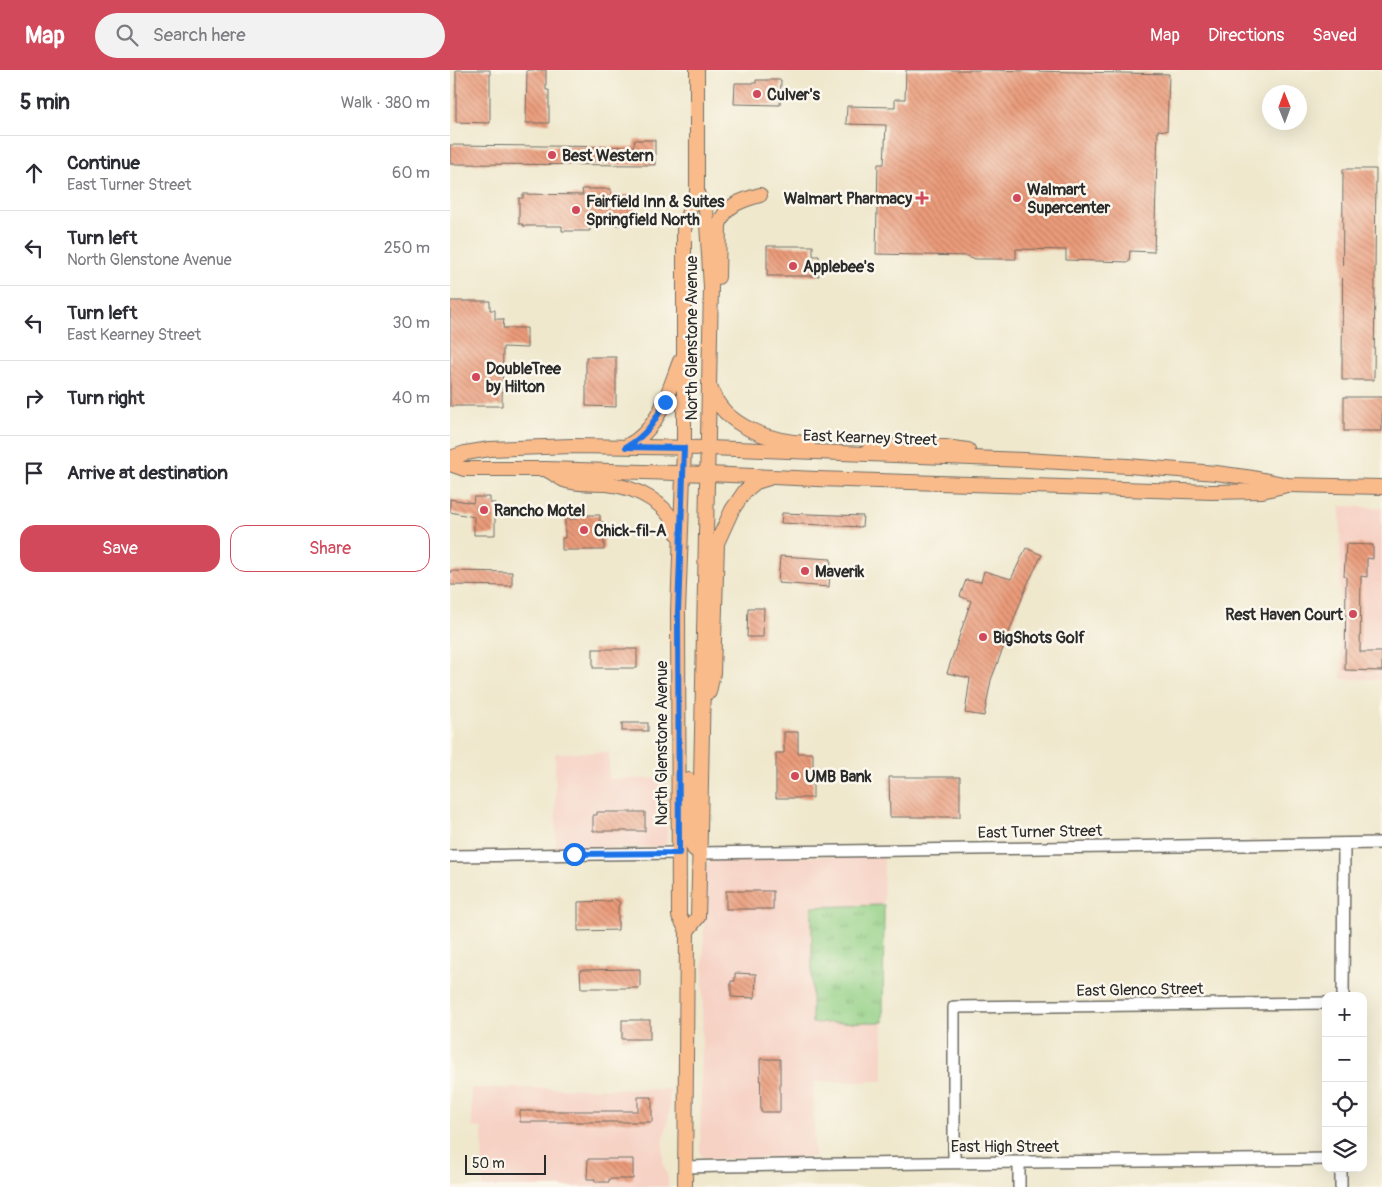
<!DOCTYPE html>
<meta charset="utf-8">
<style>
body{margin:0;font-family:Pangolin,sans-serif;background:#f2f2f3;color:#2b2b33}
.controls{position:absolute;right:15px;bottom:15px;display:grid;overflow:hidden;border-radius:10px;box-shadow:0 5px 20px #0002}
.controls button{width:45px;height:45px;display:grid;place-items:center;padding:0;border:0;border-bottom:1px solid #e1e1e2;background:#fff;color:#2b2b33;font:25px sans-serif}
.compass{position:absolute;left:812px;top:15px;width:45px;height:45px;border-radius:50%;background:#fff;box-shadow:0 5px 20px #0002;rotate:359deg}
.scale{position:absolute;left:15px;bottom:12px;width:81px;box-sizing:border-box;padding-left:5px;border:2px solid #2b2b2b;border-top:0;font-size:14px;line-height:18px;white-space:nowrap;color:#2b2b2b;-webkit-text-stroke:4px #fbf7ec;paint-order:stroke}
.stop{position:absolute;width:15px;height:15px;margin:-11px;border:4px solid #1a73e8;border-radius:50%;background:#fff}
.stop.end{background:#1a73e8;border-color:#fff;box-shadow:0 1px 5px #0008}
.list{margin:0;padding:0;list-style:none}
h2{display:flex;justify-content:space-between;align-items:center;height:65px;margin:0;padding:0 20px;font-size:21px}
h2 small{font-size:16px;font-weight:400;color:#7c7c81}
.list li{display:grid;grid-template-columns:32px 1fr auto;gap:15px;align-items:center;box-sizing:border-box;height:75px;padding:0 20px;border-top:1px solid #e1e1e2}
.list b{display:block;font-size:19px;white-space:nowrap}
.list p{margin:0;font-size:16px;white-space:nowrap;color:#7c7c81}
.list em{font-size:16px;font-style:normal;color:#7c7c81}
.actions{display:flex;gap:10px;padding:15px 20px}
.actions a{flex:1;padding:11px 0;border:1px solid #d1495b;border-radius:15px;text-align:center;font-size:18px;color:#d1495b}
.actions .main{background:#d1495b;color:#fff}
.icon{flex:none;width:28px;height:28px;fill:none;stroke:currentColor;stroke-width:2;stroke-linecap:round;stroke-linejoin:round}
.map{position:relative;flex:none;width:932px;height:1117px;overflow:hidden}
header{display:flex;align-items:center;gap:30px;box-sizing:border-box;height:70px;padding:0 25px;background:#d1495b;color:#fff}
header strong{font-size:24px}
nav{display:flex;gap:28px;margin-inline-start:auto;font-size:18px}
.search{width:350px;height:45px;background:#f2f2f3;display:flex;align-items:center;gap:12px;box-sizing:border-box;padding:0 18px;border-radius:28px;color:#7c7c81;font-size:19px}
main{display:flex}
aside{flex:1;background:#fff}
.map>svg:first-child{display:block}
.built{fill:#f6d2c5}
.grass{fill:url(#grass-tufts);stroke:#5f7e58}
.building{fill:url(#building-back-hatch)}
.lines{fill:none;stroke-linecap:round;stroke-linejoin:round}
.minor-casing{stroke:#706d64;stroke-width:14}
.major-casing{stroke:#706d64;stroke-width:16}
.minor{stroke:#fff;stroke-width:11}
.major{stroke:#fabb8b;stroke-width:14}
.route{stroke:#1a73e8;stroke-width:6}
.poi-dot{fill:#d1495b;stroke:#fbf7ec;stroke-width:2}
.labels{text-anchor:middle;stroke-width:5;stroke-linejoin:round;paint-order:stroke}
.poi-label{font-size:16px;font-weight:bold;fill:#2b2b2b;stroke:#fbf7ec;text-anchor:start}
.street-label{font-size:16px;fill:#2b2b2b;stroke:#fbf7ec}
</style>
<header>
<strong>Map</strong>
<div class="search"><svg class="icon" aria-label="search" viewBox="0 0 24 24"><circle cx="10" cy="10" r="6"/><path d="M15 15l6 6"/></svg>Search here</div>
<nav><a>Map</a><a>Directions</a><a>Saved</a></nav>
</header>
<main>
<aside>
<h2>5 min<small>Walk · 380 m</small></h2>
<ul class="list">
<li><svg class="icon" aria-label="ahead" viewBox="0 0 24 24"><path d="M12 20V5M6 11l6-6 6 6"/></svg><div><b>Continue</b><p>East Turner Street</p></div><em>60 m</em></li>
<li><svg class="icon" aria-label="left" viewBox="0 0 24 24"><path d="M17 20v-9H6M10 6l-5 5 5 5"/></svg><div><b>Turn left</b><p>North Glenstone Avenue</p></div><em>250 m</em></li>
<li><svg class="icon" aria-label="left" viewBox="0 0 24 24"><path d="M17 20v-9H6M10 6l-5 5 5 5"/></svg><div><b>Turn left</b><p>East Kearney Street</p></div><em>30 m</em></li>
<li><svg class="icon" aria-label="right" viewBox="0 0 24 24"><path d="M7 20v-9h11M14 6l5 5-5 5"/></svg><div><b>Turn right</b></div><em>40 m</em></li>
<li><svg class="icon" aria-label="arrive" viewBox="0 0 24 24"><path d="M6 21V4h12l-3 4 3 4H6"/></svg><div><b>Arrive at destination</b></div></li>
</ul>
<div class="actions"><a class="main">Save</a><a>Share</a></div>
</aside>
<div class="map">
<svg width="932" height="1117" viewBox="0 0 932 1117">
<defs>
<pattern id="grass-tufts" width="24" height="20" patternUnits="userSpaceOnUse" patternTransform="scale(1.25)"><rect width="24" height="20" fill="#93d085"/><path d="M3 7l-1-3M5 7V3M7 7l1-3M15 17l-1-3M17 17v-4M19 17l1-3" fill="none" stroke="#78a96d"/></pattern>
<pattern id="building-back-hatch" width="6" height="6" patternUnits="userSpaceOnUse" patternTransform="scale(1.25)"><rect width="6" height="6" fill="#eb9b7a"/><path d="M-1 5l2 2M0 0l6 6M5-1l2 2" fill="none" stroke="#bf7f64"/></pattern>
</defs>
<rect width="100%" height="100%" fill="#fbf7ec"/>
<filter id="ink" filterUnits="userSpaceOnUse"><feTurbulence type="fractalNoise" baseFrequency=".02" numOctaves="2"/><feDisplacementMap in="SourceGraphic" scale="10" xChannelSelector="R" yChannelSelector="G"/><feConvolveMatrix kernelMatrix="1 2 1 2 8 2 1 2 1" color-interpolation-filters="sRGB"/></filter>
<filter id="wash" filterUnits="userSpaceOnUse"><feTurbulence type="fractalNoise" baseFrequency=".0096" numOctaves="4" result="noise"/><feDisplacementMap in="SourceGraphic" scale="20" xChannelSelector="R" yChannelSelector="G"/><feGaussianBlur stdDeviation="1.12" result="paint"/><feColorMatrix in="noise" values="0 0 0 0 0 0 0 0 0 0 0 0 0 0 0 0 0 1.4 0 .05"/><feComposite in="paint" operator="in"/></filter>
<g filter="url(#wash)">
<rect width="100%" height="100%" fill="#efe8cd"/>
<g class="built">
<path d="M890,436L932,438V609H891Z"/>
<path d="M159,682V709L217,708V773L215,777L106,778L105,683Z"/>
<path d="M434,785V835L362,837V952H433V1011L363,1012L364,1087L257,1089L252,1087L250,1082L255,801L257,794L261,790L271,788Z"/>
<path d="M21,1018L220,1019L219,1045L213,1072V1092L218,1108V1117H33L32,1058L22,1057Z"/>
</g>
<path class="grass" d="M434,835L433,952L362,953V837Z"/>
<g id="blocks">
<g class="building">
<path d="M6,0H40V53L6,52Z"/>
<path d="M77,0H96V20H99V53H76Z"/>
<path d="M456,0H535L719,4L717,61L708,60L704,182L680,181L679,192L616,190V180L566,179V189H527L519,188V186L426,184L428,94H434L436,55L396,54L397,36L445,37V29H455Z"/>
<path d="M306,10H331L330,35L284,34L285,13H306Z"/>
<path d="M185,70H205V95L0,94V75L183,77Z"/>
<path d="M893,99H926L924,310H892Z"/>
<path d="M132,119H161V125H184L183,151H179V155H140V161H112V156H73V154H69V128H73V124L133,125Z"/>
<path d="M317,176H363V186H369V206H317Z"/>
<path d="M0,231H40V240H45V249H54L53,258H77V278L53,277L52,336H0Z"/>
<path d="M136,287H166V337L136,336Z"/>
<rect x="894" y="327" width="38" height="34"/>
<path d="M24,427H40V433H45V465H24V447L0,442V429L23,433Z"/>
<path d="M332,443L413,446L412,457L331,453Z"/>
<path d="M127,445H150V452H154V480H112V468H115V449H127Z"/>
<path d="M896,474L923,475V489L917,488V507L911,506L910,582H932V601L895,600L896,507L894,506Z"/>
<path d="M576,478L592,485L577,515L541,610L534,646L515,643L520,608L497,603L521,531L510,526L516,510L531,512L534,501L561,509Z"/>
<path d="M330,486L381,489L379,517L328,513Z"/>
<path d="M0,501L62,502V516L0,515Z"/>
<path d="M298,538H314L313,567H297Z"/>
<rect x="143" y="579" width="44" height="19"/>
<rect x="172" y="653" width="26" height="8"/>
<path d="M334,662H348V683H363V728H326V683H334Z"/>
<path d="M439,707H510V747H440Z"/>
<path d="M147,742H195V761H143V745H147Z"/>
<rect x="276" y="821" width="47" height="18"/>
<path d="M164,828L170,833L168,837V860L128,861V832L161,831Z"/>
<path d="M190,899V918H131L130,900Z"/>
<path d="M285,903L306,904L305,928L281,927V911H285Z"/>
<rect x="172" y="950" width="28" height="19"/>
<path d="M310,989H330V1042H311Z"/>
<path d="M188,1027H202V1052H70V1041H188Z"/>
<path d="M138,1089H183V1109H159V1112H145V1109H137Z"/>
</g>
</g>
</g>
<g filter="url(#ink)">
<use href="#blocks" fill-opacity="0" stroke="#706d64" stroke-width="1"/>
<g class="lines">
<g class="minor-casing">
<g id="minor">
<path d="M250,783L932,773"/>
<path d="M0,786L229,783"/>
<path d="M893,926L894,774"/>
<path d="M504,1092V937L876,933"/>
<path d="M235,1097C448,1092 662,1092 876,1089"/>
<path d="M569,1117V1093"/>
<path d="M891,1117V1098"/>
</g>
</g>
<g class="major-casing">
<g id="major">
<path d="M268,207L269,155C275,135 292,130 310,125"/>
<path d="M261,319C274,357 322,372 358,373"/>
<path d="M420,375L495,377L518,380"/>
<path d="M177,376C209,360 218,322 230,291"/>
<path d="M0,388L15,383L40,379L122,376L258,378L575,390L678,396L766,403L803,408L838,415L932,417"/>
<path d="M0,394L14,399H96L258,404L367,409L762,422L812,421L833,416"/>
<path d="M97,400C103,403 108,407 114,410C126,415 144,413 157,414C186,417 222,434 228,465"/>
<path d="M259,622L263,603L267,473L282,440L295,421L306,412L319,408"/>
<path d="M239,710L240,769L244,779L250,783"/>
<path d="M237,861L248,847L249,810L261,217L256,138L247,124"/>
<path d="M235,1117L237,861L229,846L228,542L234,378V159L239,141L247,124V0"/>
</g>
</g>
<use href="#minor" class="minor"/>
<use href="#major" class="major"/>
</g>
</g>
<g class="lines" filter="url(#ink)">
<path class="route" d="M124,784L229,783L228,542L234,378L176,377C196,366 205,351 215,332"/>
</g>
<g class="poi-dot">
<circle cx="307" cy="24" r="5"/>
<circle cx="102" cy="85" r="5"/>
<path d="M469.5 120.5h5v5h5v5h-5v5h-5v-5h-5v-5h5z"/>
<circle cx="567" cy="128" r="5"/>
<circle cx="126" cy="140" r="5"/>
<circle cx="343" cy="196" r="5"/>
<circle cx="26" cy="307" r="5"/>
<circle cx="34" cy="440" r="5"/>
<circle cx="134" cy="460" r="5"/>
<circle cx="355" cy="501" r="5"/>
<circle cx="903" cy="544" r="5"/>
<circle cx="533" cy="567" r="5"/>
<circle cx="345" cy="706" r="5"/>
</g>
<g class="labels">
<g class="poi-label">
<text x="317" y="30">Culver's</text>
<text x="112" y="91">Best Western</text>
<text x="577" y="125">Walmart<tspan x="577" dy="18">Supercenter</tspan></text>
<text x="462" y="134" text-anchor="end">Walmart Pharmacy</text>
<text x="136" y="137">Fairfield Inn &amp; Suites<tspan x="136" dy="18">Springfield North</tspan></text>
<text x="353" y="202">Applebee's</text>
<text x="36" y="304">DoubleTree<tspan x="36" dy="18">by Hilton</tspan></text>
<text x="44" y="446">Rancho Motel</text>
<text x="144" y="466">Chick-fil-A</text>
<text x="365" y="507">Maverik</text>
<text x="893" y="550" text-anchor="end">Rest Haven Court</text>
<text x="543" y="573">BigShots Golf</text>
<text x="355" y="712">UMB Bank</text>
</g>
<g class="street-label">
<text transform="translate(241 268) rotate(-90)" y="6">North Glenstone Avenue</text>
<text transform="translate(420 367) rotate(2)" y="6">East Kearney Street</text>
<text transform="translate(211 673) rotate(-90)" y="6">North Glenstone Avenue</text>
<text transform="translate(590 761) rotate(-1)" y="6">East Turner Street</text>
<text transform="translate(690 919) rotate(-1)" y="6">East Glenco Street</text>
<text x="555" y="1082">East High Street</text>
</g>
</g>
</svg>
<div class="controls">
<button>+</button>
<button>−</button>
<button><svg class="icon" aria-label="locate" viewBox="0 0 24 24"><circle cx="12" cy="12" r="6"/><path d="M12 2v4M12 18v4M2 12h4M18 12h4"/></svg></button>
<button><svg class="icon" aria-label="layers" viewBox="0 0 24 24"><path d="M12 4l9 5-9 5-9-5zM3 14l9 5 9-5"/></svg></button>
</div>
<svg class="compass" viewBox="-18 -18 36 36"><path d="M0-13l5 13h-10z" fill="#e53935"/><path d="M0 13l5-13h-10z" fill="#7c7c81"/></svg>
<div class="scale">50 m</div>
<div class="stop" style="left:124px;top:784px"></div>
<div class="stop end" style="left:215px;top:332px"></div>
</div>
</main>
